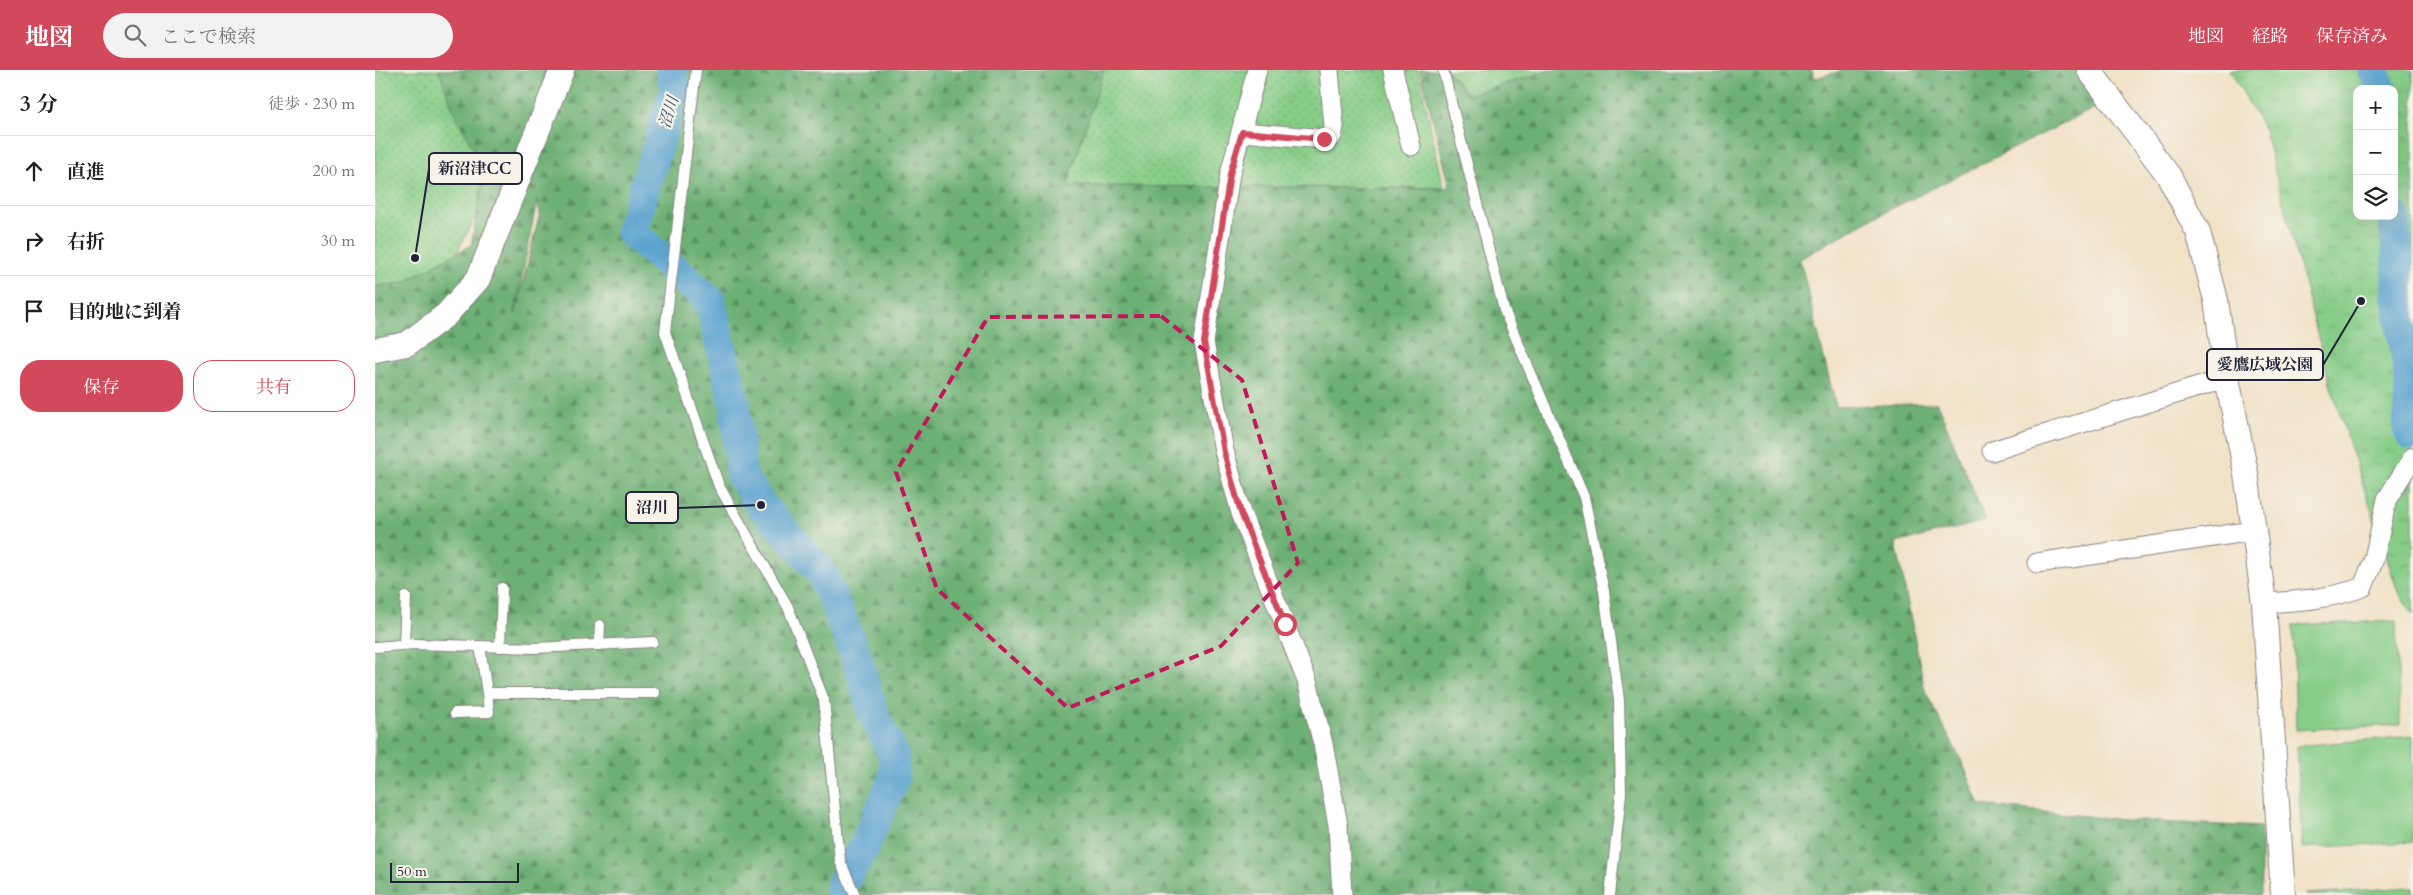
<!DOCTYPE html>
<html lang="ja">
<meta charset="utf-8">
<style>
body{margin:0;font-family:Cardo,"Noto Serif JP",serif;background:#f2f2f2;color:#202124}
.controls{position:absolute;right:15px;top:15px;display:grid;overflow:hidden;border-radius:10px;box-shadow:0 5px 20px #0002}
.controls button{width:45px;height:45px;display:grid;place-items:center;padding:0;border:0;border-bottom:1px solid #e0e0e0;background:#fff;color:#202124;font:25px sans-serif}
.scale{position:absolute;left:15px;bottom:12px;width:129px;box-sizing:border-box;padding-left:5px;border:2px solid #22223b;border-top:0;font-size:14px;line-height:18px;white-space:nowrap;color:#22223b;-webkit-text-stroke:4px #f7f3e8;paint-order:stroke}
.stop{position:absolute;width:15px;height:15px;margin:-11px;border:4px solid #d1495b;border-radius:50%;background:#fff}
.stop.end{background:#d1495b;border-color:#fff;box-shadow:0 1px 5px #0008}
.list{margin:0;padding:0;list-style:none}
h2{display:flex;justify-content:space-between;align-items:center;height:65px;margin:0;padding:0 20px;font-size:21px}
h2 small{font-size:16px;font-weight:400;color:#757577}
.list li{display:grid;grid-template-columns:32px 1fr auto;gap:15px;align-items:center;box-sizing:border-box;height:70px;padding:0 20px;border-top:1px solid #e0e0e0}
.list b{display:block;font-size:19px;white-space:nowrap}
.list em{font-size:16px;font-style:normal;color:#757577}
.actions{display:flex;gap:10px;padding:15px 20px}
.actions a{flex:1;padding:11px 0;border:1px solid #d1495b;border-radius:20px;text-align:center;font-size:18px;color:#d1495b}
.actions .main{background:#d1495b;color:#fff}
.icon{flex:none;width:28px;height:28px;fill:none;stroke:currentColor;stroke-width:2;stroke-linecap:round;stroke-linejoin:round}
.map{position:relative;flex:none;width:2038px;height:825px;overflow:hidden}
header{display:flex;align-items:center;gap:30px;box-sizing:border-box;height:70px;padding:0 25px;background:#d1495b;color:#fff}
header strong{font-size:24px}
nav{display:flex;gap:28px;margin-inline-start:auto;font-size:18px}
.search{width:350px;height:45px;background:#f2f2f2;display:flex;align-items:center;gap:12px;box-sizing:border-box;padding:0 18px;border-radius:28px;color:#757577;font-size:19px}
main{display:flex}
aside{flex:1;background:#fff}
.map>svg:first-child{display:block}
.grass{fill:url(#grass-dots);stroke:#547862}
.forest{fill:url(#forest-firs);stroke:#486958;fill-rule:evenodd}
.park{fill:url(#park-tufts);stroke:#547862;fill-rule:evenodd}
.garden{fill:#87cd88;stroke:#547862}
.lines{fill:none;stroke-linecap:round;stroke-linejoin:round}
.river{stroke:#58a1cf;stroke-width:31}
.service-casing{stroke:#8a8281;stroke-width:12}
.minor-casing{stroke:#8a8281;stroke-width:21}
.tertiary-casing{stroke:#8a8281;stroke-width:26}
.service{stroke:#fff;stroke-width:10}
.minor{stroke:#fff;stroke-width:19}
.tertiary{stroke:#fff;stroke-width:24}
.route{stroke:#d1495b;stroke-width:6}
.marked{fill:none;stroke:#c2185b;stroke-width:4;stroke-dasharray:10 6;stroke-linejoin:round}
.labels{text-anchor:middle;stroke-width:4.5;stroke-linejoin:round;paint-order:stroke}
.water-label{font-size:16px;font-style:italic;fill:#385576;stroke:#f7f3e8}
.leader{fill:none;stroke:#22223b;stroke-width:2}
.callout-dot{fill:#22223b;stroke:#f7f3e8;stroke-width:2}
.callout{fill:#f7f3e8;stroke:#22223b;stroke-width:2}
.callout-label{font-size:16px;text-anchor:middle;font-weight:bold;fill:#22223b}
</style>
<header>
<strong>地図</strong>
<div class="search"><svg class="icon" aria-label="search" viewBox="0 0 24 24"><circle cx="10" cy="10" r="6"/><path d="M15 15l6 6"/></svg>ここで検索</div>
<nav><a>地図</a><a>経路</a><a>保存済み</a></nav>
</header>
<main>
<aside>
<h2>3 分<small>徒歩 · 230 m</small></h2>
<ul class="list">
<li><svg class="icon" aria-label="ahead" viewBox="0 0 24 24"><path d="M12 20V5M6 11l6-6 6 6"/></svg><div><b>直進</b></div><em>200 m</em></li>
<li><svg class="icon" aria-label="right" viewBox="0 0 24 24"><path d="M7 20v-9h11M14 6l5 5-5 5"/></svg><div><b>右折</b></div><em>30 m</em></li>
<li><svg class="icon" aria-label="arrive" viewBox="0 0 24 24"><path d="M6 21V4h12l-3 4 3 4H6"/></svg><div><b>目的地に到着</b></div></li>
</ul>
<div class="actions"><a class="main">保存</a><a>共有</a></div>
</aside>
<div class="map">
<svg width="2038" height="825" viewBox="0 0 2038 825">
<defs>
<pattern id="grass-dots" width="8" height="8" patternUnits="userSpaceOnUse" patternTransform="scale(1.25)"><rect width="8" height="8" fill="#87cd88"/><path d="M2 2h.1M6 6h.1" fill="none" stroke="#74b076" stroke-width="1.8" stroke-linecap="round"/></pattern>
<pattern id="forest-firs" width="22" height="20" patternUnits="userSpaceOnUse" patternTransform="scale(1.25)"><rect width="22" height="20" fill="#6db074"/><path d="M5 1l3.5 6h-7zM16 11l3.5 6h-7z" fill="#598f60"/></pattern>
<pattern id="park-tufts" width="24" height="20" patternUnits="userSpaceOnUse" patternTransform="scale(1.25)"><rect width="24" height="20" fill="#87cd88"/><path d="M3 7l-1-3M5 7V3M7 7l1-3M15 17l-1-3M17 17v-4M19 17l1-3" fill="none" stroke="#74b076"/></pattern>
</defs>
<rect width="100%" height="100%" fill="#f7f3e8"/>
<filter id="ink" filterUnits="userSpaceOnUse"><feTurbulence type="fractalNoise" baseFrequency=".02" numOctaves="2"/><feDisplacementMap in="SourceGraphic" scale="10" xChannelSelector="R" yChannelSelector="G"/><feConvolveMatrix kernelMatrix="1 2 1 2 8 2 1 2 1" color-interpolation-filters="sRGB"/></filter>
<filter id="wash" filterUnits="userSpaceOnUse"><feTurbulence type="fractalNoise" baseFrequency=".0096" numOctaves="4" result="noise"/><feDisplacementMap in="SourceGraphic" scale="20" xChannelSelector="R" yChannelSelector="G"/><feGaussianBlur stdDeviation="1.12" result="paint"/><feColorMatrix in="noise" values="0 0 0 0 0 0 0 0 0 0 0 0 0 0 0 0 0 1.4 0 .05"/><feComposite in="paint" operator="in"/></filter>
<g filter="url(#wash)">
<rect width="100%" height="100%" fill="#f1e2c7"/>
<g class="grass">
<path d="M0,0H136L122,104L37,271L0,273Z"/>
<path d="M728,0H1043L1069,118L692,116Z"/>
<path d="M1070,0H1177V2L1093,25Z"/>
</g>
<path class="forest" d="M64,0H729L692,116L1069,118L1075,117L1045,0H1072L1093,25L1177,0H1437L1440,8L1469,0H1713L1736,30L1494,150L1425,189L1461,337L1562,333L1611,451L1521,473L1550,621L1588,694L1605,735L1748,750L1886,757V825H0V216L27,213L96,175L110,99L80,45ZM162,130L165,143L140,244V243Z"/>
<path class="park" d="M1855,0H2038V544L2023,522L1956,317L1889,59ZM1982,19H2019V146H1982Z"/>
<g class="garden">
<path d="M2021,551L2025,655L1921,660L1918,555Z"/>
<path d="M2038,666V772L1927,778L1922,676Z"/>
<path d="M2038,817V825H1931V824Z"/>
</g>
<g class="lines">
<g class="river">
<path d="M296,0L300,19L256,162L335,231L360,335L366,405L386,435L446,501L481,585L498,644L519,686V709L488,779L467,814L465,825"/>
<path d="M1998,0L2006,19"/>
<path d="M2019,146L2022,183V228L2035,312L2033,359L2036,365"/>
</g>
</g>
</g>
<g filter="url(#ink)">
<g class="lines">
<g class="service-casing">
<g id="service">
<path d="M321,0L290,262L344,416L413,537L449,630L465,791L480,825"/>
<path d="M1068,0L1129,240L1209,427L1229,521L1244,630L1246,724L1235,825"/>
<path d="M29,574L31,527"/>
<path d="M224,575L225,555"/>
<path d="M105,576L112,623H280"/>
<path d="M0,577L39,574L161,578L278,572"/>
<path d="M125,577L127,518"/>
<path d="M80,643L114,642L112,623"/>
</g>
</g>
<g class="minor-casing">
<g id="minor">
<path d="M882,0L855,104L829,272L849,381L866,443L932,611L948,674L963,755L967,825"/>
<path d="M1018,0L1036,76"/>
<path d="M867,62L949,69L957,66L959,57L954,0"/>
<path d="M1617,381L1852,308"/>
<path d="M1662,493L1878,461"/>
<path d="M1889,533C1924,531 1955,529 1988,517L1999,489L2012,429L2038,387"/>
</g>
</g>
<g class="tertiary-casing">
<g id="tertiary">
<path d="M1714,0L1794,106L1823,162L1841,230L1852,308L1871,403L1889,533L1908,825"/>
<path d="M0,280L32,274L71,245L103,209L187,0"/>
</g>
</g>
<use href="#service" class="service"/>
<use href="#minor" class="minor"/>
<use href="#tertiary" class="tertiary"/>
</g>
</g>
<g class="lines" filter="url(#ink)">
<path class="route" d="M910,554L866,443L849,382L829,272L855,104L867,62L949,69"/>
</g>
<path class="marked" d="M786,246L867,310L923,493L846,576L693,638L562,519L521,402L613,247Z"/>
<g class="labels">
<g class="water-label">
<text transform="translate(293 42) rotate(-73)" y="6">沼川</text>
</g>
</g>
<path class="leader" d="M40 188L54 99M1986 231L1948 295M386 435L303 438"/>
<g class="callout-dot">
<circle cx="40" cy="188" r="5"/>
<circle cx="1986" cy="231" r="5"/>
<circle cx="386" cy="435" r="5"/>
</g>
<g class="callout">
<rect x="54" y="83" width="93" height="31" rx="5"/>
<rect x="1832" y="279" width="116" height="31" rx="5"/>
<rect x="251" y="422" width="52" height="31" rx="5"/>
</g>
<g class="callout-label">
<text x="100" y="104">新沼津CC</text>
<text x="1890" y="300">愛鷹広域公園</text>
<text x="277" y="443">沼川</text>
</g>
</svg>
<div class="controls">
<button>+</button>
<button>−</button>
<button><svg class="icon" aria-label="layers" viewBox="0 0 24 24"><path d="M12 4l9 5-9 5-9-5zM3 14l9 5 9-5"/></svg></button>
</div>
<div class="scale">50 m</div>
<div class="stop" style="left:910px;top:554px"></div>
<div class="stop end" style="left:949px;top:69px"></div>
</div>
</main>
